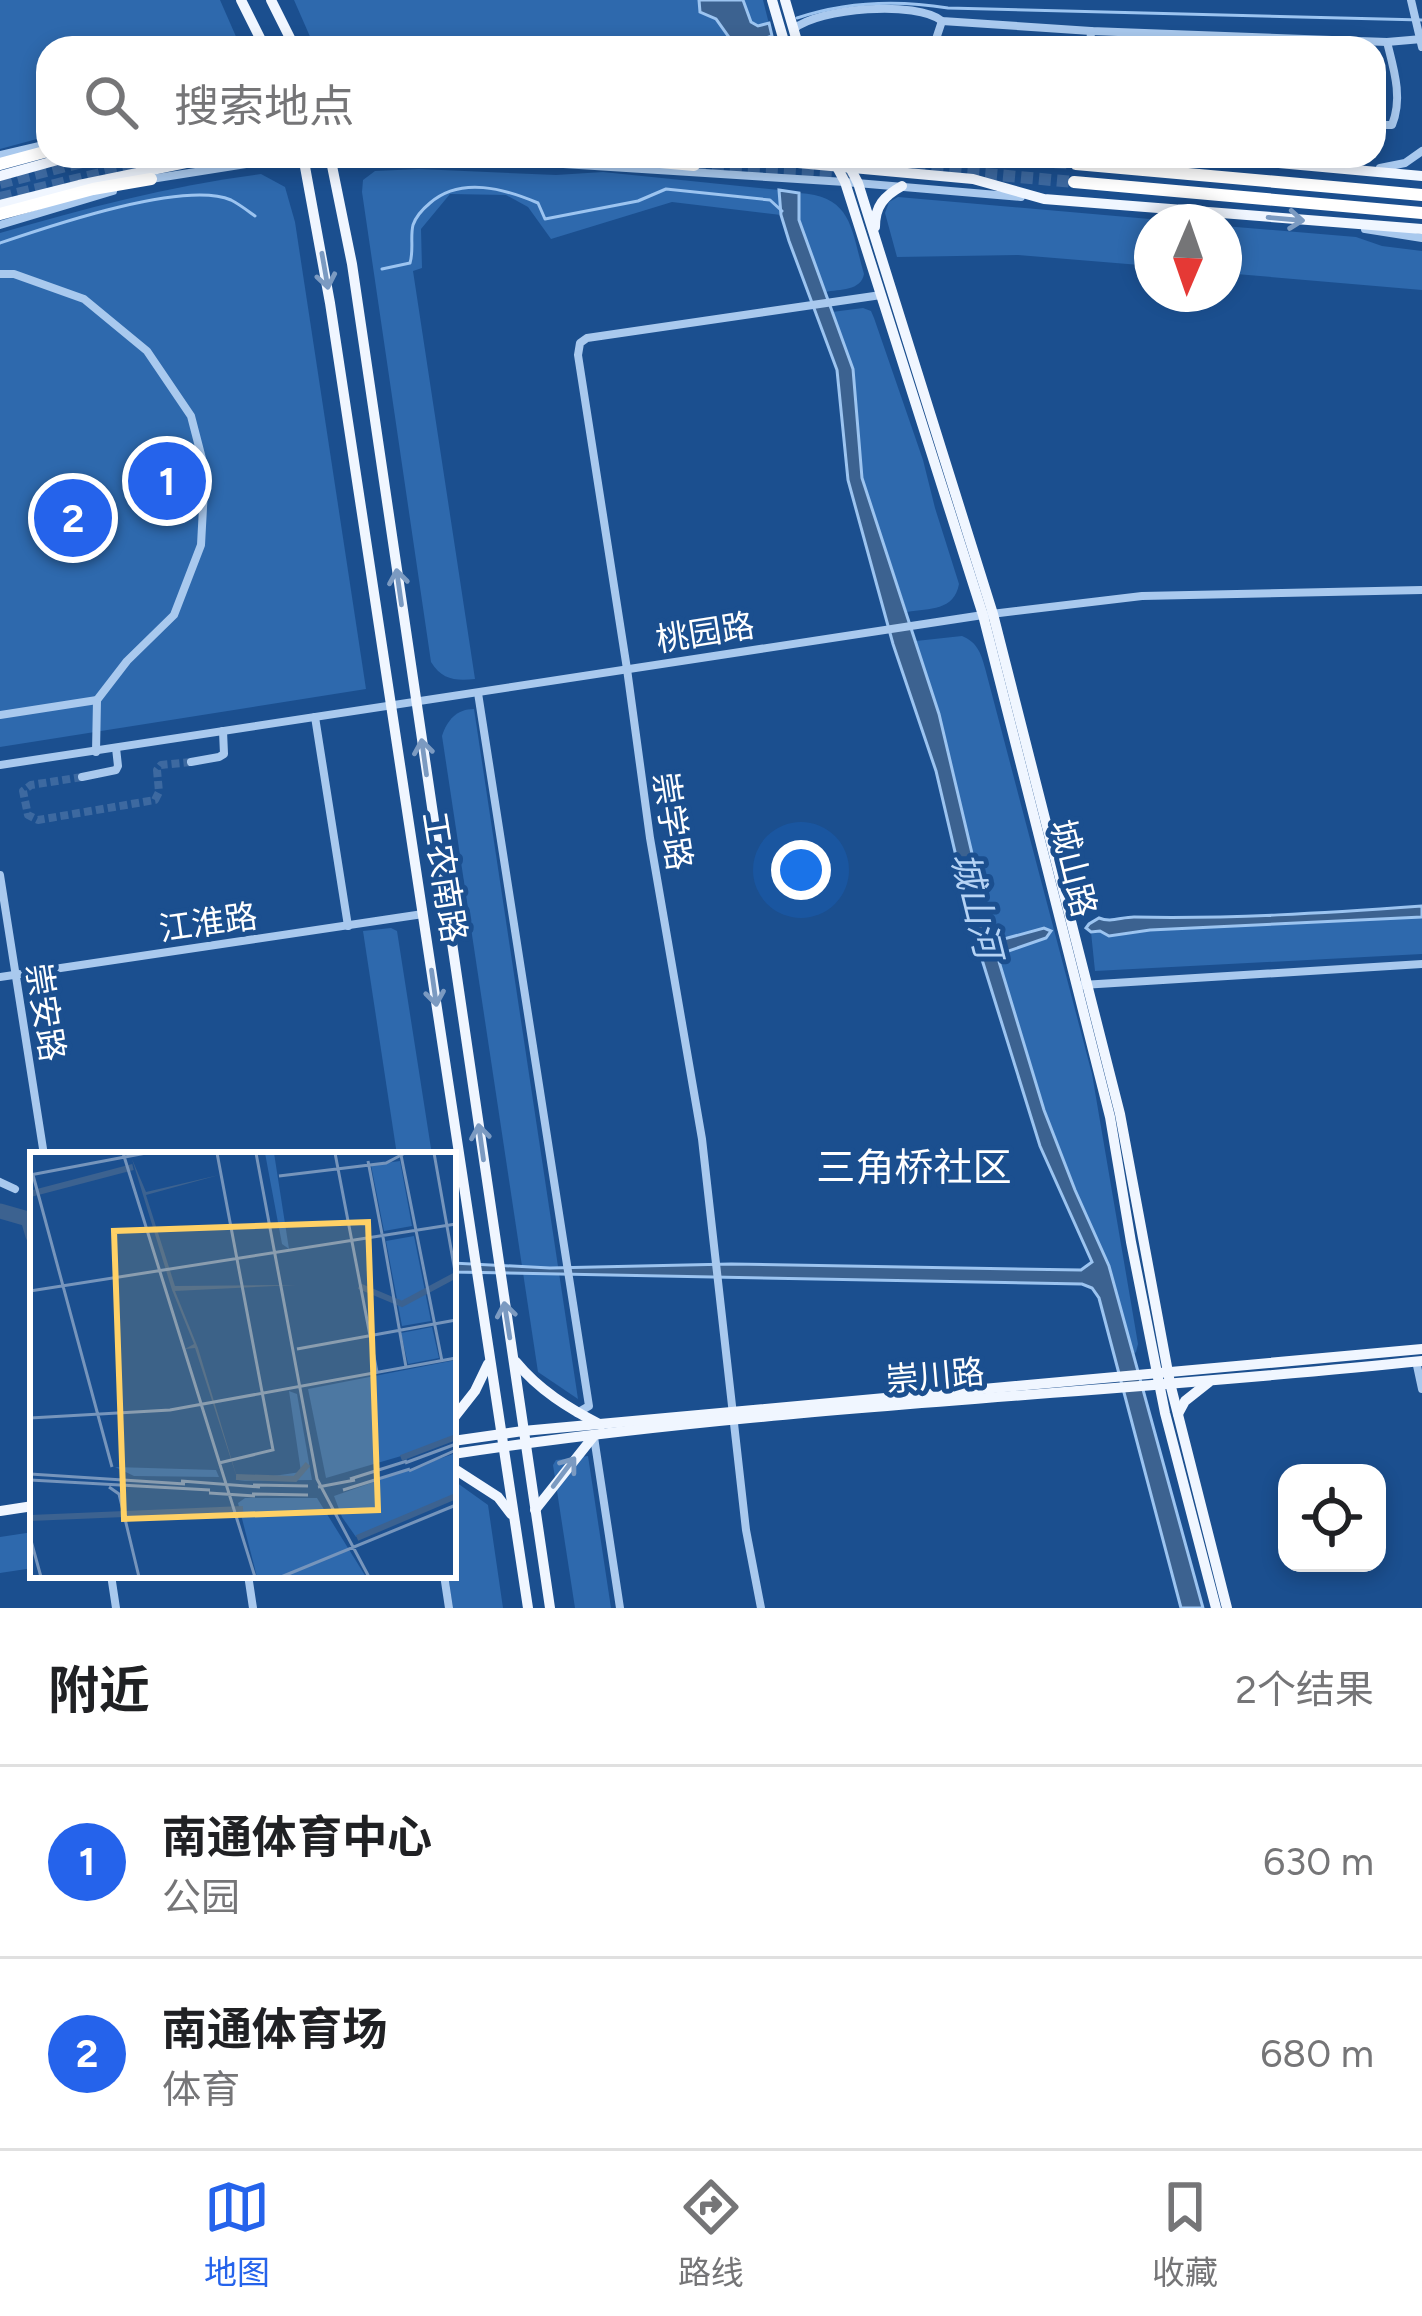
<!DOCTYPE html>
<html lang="zh">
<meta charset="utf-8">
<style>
body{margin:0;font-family:Figtree,"Noto Sans SC",sans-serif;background:#f6f6f6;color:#202124}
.controls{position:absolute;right:36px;bottom:36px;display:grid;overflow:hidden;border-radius:24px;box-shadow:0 6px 18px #0003}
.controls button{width:108px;height:108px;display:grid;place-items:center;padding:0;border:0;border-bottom:3px solid #e0e0e0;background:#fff;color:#202124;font:60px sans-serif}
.compass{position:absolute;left:1134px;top:204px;width:108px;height:108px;border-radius:50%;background:#fff;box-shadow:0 6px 18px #0003;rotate:182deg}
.you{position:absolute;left:801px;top:870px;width:42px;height:42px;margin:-30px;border:9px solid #fff;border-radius:50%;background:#1a73e8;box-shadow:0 0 0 18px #1a73e833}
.badge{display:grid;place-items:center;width:78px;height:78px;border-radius:50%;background:#2563eb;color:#fff;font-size:39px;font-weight:700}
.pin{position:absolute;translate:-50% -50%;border:6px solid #fff;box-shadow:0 3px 12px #0006}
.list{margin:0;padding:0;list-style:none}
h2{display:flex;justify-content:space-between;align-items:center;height:156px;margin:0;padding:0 48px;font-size:51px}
h2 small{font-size:39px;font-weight:400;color:#757577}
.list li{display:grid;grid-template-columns:78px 1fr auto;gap:36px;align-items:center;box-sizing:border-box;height:192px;padding:0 48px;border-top:3px solid #e0e0e0}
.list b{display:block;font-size:45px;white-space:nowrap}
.list p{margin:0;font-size:39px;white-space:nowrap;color:#757577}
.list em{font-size:39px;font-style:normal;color:#757577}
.icon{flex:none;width:66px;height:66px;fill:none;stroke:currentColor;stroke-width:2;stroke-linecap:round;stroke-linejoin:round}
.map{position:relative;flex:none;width:1422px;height:1608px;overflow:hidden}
.search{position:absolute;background:#fff;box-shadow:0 6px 18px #0003;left:36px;right:36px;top:36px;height:132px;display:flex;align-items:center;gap:30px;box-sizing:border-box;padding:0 42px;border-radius:36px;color:#757577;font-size:45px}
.sheet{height:540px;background:#fff}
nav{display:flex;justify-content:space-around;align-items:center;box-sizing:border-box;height:168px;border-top:3px solid #e0e0e0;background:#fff;font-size:33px;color:#757577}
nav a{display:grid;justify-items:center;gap:6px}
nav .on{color:#2563eb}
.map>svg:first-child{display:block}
.green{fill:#2e69ad}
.water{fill:#3c6290;stroke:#9cc4f0;stroke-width:3}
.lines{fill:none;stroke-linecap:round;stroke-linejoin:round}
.stream{stroke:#9cc4f0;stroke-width:3}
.river{stroke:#3c6290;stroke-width:15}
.minor-tunnel{stroke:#3d69a0;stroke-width:8;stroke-dasharray:8 4;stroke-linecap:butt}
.highway-tunnel{stroke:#3d69a0;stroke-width:12;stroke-dasharray:12 6;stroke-linecap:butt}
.minor{stroke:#a9c9ee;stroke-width:8}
.major{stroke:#f0f6ff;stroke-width:10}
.highway{stroke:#fff;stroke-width:12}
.oneway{stroke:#7b9ac1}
.labels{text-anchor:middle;stroke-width:10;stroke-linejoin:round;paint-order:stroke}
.street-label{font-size:33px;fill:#fff;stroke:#1b4f8f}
.water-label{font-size:36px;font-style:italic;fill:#b5d3f5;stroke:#1b4f8f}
.quarter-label{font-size:39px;fill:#fff;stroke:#1b4f8f}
.inset-river{fill:none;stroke:#3c6290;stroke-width:6}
.inset-road{fill:none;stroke:#7695bc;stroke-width:3}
.view{fill:#ffd166;fill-opacity:0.15;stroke:#ffd166;stroke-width:6}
.inset-edge{fill:none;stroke:#fff;stroke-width:6}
</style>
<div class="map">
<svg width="1422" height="1608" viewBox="0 0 1422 1608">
<rect width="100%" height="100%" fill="#1b4f8f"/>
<g class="green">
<path d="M0,0H220L241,48H48V136L0,149Z"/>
<path d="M294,0H763L775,48H315Z"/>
<path d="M419,169L556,175L603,172L779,190L781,215L672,202L551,239L528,207L506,195L450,194L421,229L422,268L413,271L475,679C456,681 442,680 431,662L362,192L363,180L375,171Z"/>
<path d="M261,174L285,187L295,222L366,689L0,747V233C86,208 172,185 261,174Z"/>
<path d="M799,193C853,196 851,230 864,274C861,291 840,289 825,292L799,220Z"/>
<path d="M898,197L1184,222H1152V266L1018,255L897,257L885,213L889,202Z"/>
<path d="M1224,226L1356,237L1382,246L1422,251V290L1224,273Z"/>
<path d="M863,308L871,311L874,318L923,460L935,508L959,584C954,611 930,608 907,612L862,478L853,369L832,312Z"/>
<path d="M962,636C977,642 981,653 985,668L1092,1074L1138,1344L1136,1352L1132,1355L1109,1266L1075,1190L1038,1091L993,943L953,769L916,641Z"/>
<path d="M474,709L578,1399L538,1372L442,736C447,720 457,709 474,709Z"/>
<path d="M1422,917V954L1095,971L1091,932L1100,931L1109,936L1150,930Z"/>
<path d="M391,928L397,931L432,1155H397L363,931Z"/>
<path d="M588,1456L611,1608H575L553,1465L556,1460Z"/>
<path d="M453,1480L488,1505L503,1608H453L448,1575H453Z"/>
<path d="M33,1532V1568L0,1573V1537Z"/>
</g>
<g class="water">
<path d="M699,0H743L751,22L758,26L769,23L772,36L757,41L756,48L736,47L716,19L700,12Z"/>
<path d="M779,190L799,193V220L853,369L862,478L939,714L993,942L1044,928L1051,931L1046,938L997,955L1044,1110L1075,1190L1109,1266L1203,1608H1181L1099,1298L1092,1288L1082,1284L453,1272V1263L550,1268L731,1264L1081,1270L1092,1262L1040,1146L975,937L936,771L893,644L848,480L837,370L789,241L781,215Z"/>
<path d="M1422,906V917L1150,930L1109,936L1100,931L1091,932L1086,928L1089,924L1099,918C1111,923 1121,917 1134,917C1230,919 1326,913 1422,906Z"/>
</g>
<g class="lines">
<g class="stream">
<path d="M797,18C845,2 898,0 948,8L1422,20"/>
<path d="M0,243C50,226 184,180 231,200C239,204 248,211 255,216"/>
<path d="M382,269L410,263C414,250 410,237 413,225C416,216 424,208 430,203C461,176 505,189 538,203L545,219L638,201L666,189L770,200L782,211"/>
</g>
<path class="river" d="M0,1211L28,1219L33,1236"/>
<path class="minor-tunnel" d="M82,777L31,785L23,791L28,815L38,820L155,800L159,792L157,770L161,765L191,762"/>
<g class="highway-tunnel">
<path d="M788,156L1074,182"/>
<path d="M983,156L1076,164"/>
<path d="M694,165L849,173"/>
<path d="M0,183L105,156"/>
<path d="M0,198L176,156"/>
</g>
<g class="minor">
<path d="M1411,0L1422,47"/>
<path d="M794,29C818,8 917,0 942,21L1091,31L1387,42L1422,39"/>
<path d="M933,48L942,21"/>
<path d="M1090,48L1091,31"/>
<path d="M1374,125H1392C1403,98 1394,70 1387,42"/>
<path d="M0,155L48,144"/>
<path d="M436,156L845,182L1021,197"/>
<path d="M1380,168L1405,163L1422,151"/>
<path d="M151,179L297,156"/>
<path d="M0,225L113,191"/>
<path d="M1365,229L1422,238"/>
<path d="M0,274H14L84,299L147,351L191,416L205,470L201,545L174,615L127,661L97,700L96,752"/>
<path d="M478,693L589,1406L577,1413"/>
<path d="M0,715L97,700"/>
<path d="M315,717L348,926"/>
<path d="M191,762L219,757L224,754L223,731"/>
<path d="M0,765L983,615L1142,596L1422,590"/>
<path d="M82,777L116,770L118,766L116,748"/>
<path d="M0,875L44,1155"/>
<path d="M0,977L423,914"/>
<path d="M1082,985L1422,964"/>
<path d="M0,1182L15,1189"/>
<path d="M1416,1361L1422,1389"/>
<path d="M594,1437L620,1608"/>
<path d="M111,1575L116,1608"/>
<path d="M248,1575L253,1608"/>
<path d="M444,1575L449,1608"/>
<path d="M761,1608L746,1530L702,1139L650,838L627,669L578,355L580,343L587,338L881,295"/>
</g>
<g class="major">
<path d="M241,0L265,48"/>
<path d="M271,0L295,48"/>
<path d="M772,0L786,48"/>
<path d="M785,0L799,48"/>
<path d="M303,156L330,303L528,1608"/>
<path d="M330,156L352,264L550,1608"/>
<path d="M720,156L973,179L1044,199L1422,229"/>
<path d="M831,156L845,182L983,615L1110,1117L1131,1242L1165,1413L1216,1608"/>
<path d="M844,156L858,183L993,614L1120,1114L1170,1383L1227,1608"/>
<path d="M1202,156L1422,176"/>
<path d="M0,176L72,156"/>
<path d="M0,205L79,185L220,156"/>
<path d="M875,227C875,206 884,196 902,186"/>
<path d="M516,1362C539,1390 568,1408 601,1425"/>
<path d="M1178,1414L1185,1401L1209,1382"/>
<path d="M453,1419L475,1391L488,1364"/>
<path d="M453,1441L523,1431L1422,1349"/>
<path d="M453,1454C774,1405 1099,1395 1422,1361"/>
<path d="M453,1468L498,1497L511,1514"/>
<path d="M535,1510L593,1437"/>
<path d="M0,1511L33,1506"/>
</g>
<g class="highway">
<path d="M592,156L694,165"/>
<path d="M0,164L48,151"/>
<path d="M1076,164L1422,195"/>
<path d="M1074,182L1422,213"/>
<path d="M0,214L93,189L151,179"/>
</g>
</g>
<defs><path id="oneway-shaft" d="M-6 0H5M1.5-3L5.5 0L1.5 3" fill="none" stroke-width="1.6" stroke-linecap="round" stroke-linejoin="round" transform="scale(3)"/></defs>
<g class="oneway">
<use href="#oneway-shaft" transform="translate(1286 219) rotate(5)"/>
<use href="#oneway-shaft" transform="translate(325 271) rotate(80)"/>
<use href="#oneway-shaft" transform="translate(399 587) rotate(-98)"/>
<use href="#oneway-shaft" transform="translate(424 757) rotate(-98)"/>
<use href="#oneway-shaft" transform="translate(434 988) rotate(82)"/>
<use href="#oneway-shaft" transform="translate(481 1142) rotate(-98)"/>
<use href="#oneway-shaft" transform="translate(507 1320) rotate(-99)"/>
<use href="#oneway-shaft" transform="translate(564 1472) rotate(-53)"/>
</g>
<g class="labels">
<g class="street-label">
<text transform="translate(705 632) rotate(-9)" y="12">桃园路</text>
<text transform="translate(673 821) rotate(81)" y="12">崇学路</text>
<text transform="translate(1074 868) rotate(76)" y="12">城山路</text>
<text transform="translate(445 877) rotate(81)" y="12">工农南路</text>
<text transform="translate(208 922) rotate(-8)" y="12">江淮路</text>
<text transform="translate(46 1012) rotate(81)" y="12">崇安路</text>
<text transform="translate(935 1375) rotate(-5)" y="12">崇川路</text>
</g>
<g class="water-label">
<text transform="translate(977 905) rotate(76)" y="13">城山河</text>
</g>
<g class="quarter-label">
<text x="914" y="1181">三角桥社区</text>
</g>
</g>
<g transform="translate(30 1152)">
<rect width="426" height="426" fill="#1b4f8f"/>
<path d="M235,1H244L259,97L252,92ZM370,9L382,74L354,79L341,13ZM384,84L401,169L372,174L356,89ZM402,175L409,206L378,212L371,181ZM426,208V288L296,326L278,237ZM259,239L267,242L282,328L208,329L271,320ZM426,301V342L326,385L312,365L304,344ZM85,315L186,318L189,325L104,324ZM215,346H287L336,425H227L208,351Z" fill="#2e69ad"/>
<path d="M102,7L116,40L189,23L116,43L145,134L266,133L145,139L168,196L208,329L165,196L155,197L164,192L142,138Z" fill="#3c6290"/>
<path class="inset-river" d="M0,42L103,15M329,134L372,152L426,123M371,306L426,285M206,325L265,327L278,312M0,366L213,357M327,386L426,344"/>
<path class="inset-road" d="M93,1L225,425M187,1L243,298L189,311M226,1L287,327L339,425M305,1L347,220M404,1L426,125M371,3L412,209M338,9L352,82M0,23L116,1M3,23L82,315M249,24L356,11L375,1M353,85L376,215M0,139L426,72M267,197L426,168M0,266L140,258L426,206M375,311L426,292M379,319L426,298M0,322L155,332M320,327L377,309M0,328L180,338M151,329L230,335M223,333L278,334M79,335L89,342L109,425M288,335L325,328M313,338L380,317M179,341L225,344M222,342L278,343M0,385L11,425M251,425L426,353"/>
<path class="view" d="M338,70L348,358L94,367L84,79Z"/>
<rect width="426" height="426" class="inset-edge"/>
</g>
</svg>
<div class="controls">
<button><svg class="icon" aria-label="locate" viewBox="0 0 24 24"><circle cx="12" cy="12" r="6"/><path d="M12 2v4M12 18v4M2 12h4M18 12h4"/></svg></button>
</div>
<svg class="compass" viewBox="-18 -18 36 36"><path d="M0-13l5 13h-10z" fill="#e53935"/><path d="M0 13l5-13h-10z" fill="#757577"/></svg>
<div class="you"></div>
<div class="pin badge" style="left:167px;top:481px">1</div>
<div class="pin badge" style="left:73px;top:518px">2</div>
<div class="search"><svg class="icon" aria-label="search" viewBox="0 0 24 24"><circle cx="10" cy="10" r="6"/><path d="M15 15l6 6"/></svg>搜索地点</div>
</div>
<section class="sheet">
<h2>附近<small>2个结果</small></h2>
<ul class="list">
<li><span class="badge">1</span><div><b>南通体育中心</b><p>公园</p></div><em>630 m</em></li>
<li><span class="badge">2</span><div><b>南通体育场</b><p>体育</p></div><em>680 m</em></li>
</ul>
</section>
<nav>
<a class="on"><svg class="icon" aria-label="map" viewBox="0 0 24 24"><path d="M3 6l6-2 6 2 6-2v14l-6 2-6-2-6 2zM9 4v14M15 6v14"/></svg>地图</a>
<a><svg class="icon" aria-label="directions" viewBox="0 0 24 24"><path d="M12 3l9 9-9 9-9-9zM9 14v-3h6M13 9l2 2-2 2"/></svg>路线</a>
<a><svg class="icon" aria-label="saved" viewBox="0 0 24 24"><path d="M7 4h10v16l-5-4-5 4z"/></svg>收藏</a>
</nav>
